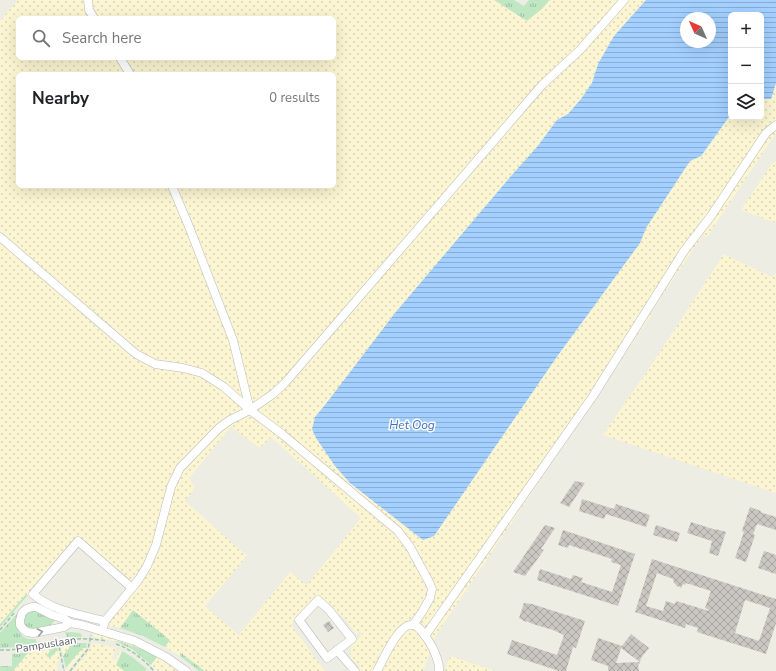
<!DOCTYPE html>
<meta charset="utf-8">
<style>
body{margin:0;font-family:"Nunito Sans",sans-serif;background:#f6f6f6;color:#202124}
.controls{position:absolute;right:12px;top:12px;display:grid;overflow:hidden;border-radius:6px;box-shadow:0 4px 16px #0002}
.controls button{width:36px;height:36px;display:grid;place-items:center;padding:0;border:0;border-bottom:1px solid #e0e0e0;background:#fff;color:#202124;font:20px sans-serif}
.compass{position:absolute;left:680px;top:12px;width:36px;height:36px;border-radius:50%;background:#fff;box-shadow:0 4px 16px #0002;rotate:315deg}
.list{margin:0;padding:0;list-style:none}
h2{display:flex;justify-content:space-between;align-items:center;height:52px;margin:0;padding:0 16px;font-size:17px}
h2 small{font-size:13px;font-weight:400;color:#757577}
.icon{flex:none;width:22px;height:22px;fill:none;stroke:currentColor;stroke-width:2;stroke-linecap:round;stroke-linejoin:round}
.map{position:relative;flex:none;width:776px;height:671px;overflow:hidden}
.search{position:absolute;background:#fff;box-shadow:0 4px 16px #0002;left:16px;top:16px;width:320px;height:44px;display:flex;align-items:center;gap:10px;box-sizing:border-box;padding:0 14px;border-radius:6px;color:#757577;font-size:15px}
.panel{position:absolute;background:#fff;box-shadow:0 4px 16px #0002;left:16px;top:72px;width:320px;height:116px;border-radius:6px}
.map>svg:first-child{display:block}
.grass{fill:url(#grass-tufts)}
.sand{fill:url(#sand-dots);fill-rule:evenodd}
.water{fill:url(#water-rules);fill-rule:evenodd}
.building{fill:url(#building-cross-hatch);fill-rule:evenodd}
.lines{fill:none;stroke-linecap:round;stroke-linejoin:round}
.minor-casing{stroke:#b8bbc0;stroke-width:9}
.path{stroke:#98c8a9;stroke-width:1.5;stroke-dasharray:4 2;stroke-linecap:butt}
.minor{stroke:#fff;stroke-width:8}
.oneway{stroke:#9d9fa2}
.labels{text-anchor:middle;stroke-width:3;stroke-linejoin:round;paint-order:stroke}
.street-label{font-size:11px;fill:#5b5f64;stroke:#fff}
.water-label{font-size:12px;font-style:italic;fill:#4073bd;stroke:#fff}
</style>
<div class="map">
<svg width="776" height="671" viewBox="0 0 776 671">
<defs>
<pattern id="grass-tufts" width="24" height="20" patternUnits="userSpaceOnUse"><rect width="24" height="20" fill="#bfe7c2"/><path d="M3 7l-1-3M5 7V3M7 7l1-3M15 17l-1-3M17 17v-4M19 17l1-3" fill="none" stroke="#9ebea1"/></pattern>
<pattern id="sand-dots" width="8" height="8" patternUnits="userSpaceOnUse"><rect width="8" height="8" fill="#fbf5d1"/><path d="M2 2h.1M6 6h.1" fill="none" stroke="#d9d4b6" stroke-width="1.8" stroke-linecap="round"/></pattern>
<pattern id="water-rules" width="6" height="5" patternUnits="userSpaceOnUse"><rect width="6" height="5" fill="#a3d0ff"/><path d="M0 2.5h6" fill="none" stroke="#88acd2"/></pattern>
<pattern id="building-cross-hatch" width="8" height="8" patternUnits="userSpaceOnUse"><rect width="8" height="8" fill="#c9c7c0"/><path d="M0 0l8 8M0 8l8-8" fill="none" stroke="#a6a5a0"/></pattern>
</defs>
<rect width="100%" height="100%" fill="#eeede3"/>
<g class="grass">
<path d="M494,0H514L524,6L529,0H550L542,9L527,21Z"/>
<path d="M26,594L28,595L0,627V624Z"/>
<path d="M35,610L56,619L50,626C45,627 39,630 34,630C26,630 20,620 26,613C28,611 32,611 35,610Z"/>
<path d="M133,610L170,640L165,647L143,636L120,628Z"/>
<path d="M17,614H18C18,628 18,641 36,639L37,644L18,647L0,648V633Z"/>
<path d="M65,632H70L80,633L81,634L82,636L81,637H67Z"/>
<path d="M115,641C124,640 149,651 158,656L151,665L132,649Z"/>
<path d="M75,643H87L86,648C78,651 72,661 66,668L63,656L71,645Z"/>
<path d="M56,645L58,650L50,658L46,656L54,646Z"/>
<path d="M122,651L132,657L147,669L145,671H124L116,665Z"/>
<path d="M29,652L13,671H0V666H12V654Z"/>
<path d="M180,652L205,671H199L180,656Z"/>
</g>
<g class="sand">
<path d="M18,0H494L527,21L542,9L550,0H646L614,36L598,64L592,83L581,99L568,114L557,120L537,147L511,176L395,313L325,405L315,417L316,438L335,466L350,483L430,539L434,536L556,358L640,243L646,228L690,161L702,156L731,114V117H761V99H771L776,83V135L772,139L707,237L703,235L651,312L652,314L438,632L429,648L431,650L423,671H362L358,669L360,667L350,658L351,646L363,634L359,631L357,635L346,620L316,595L291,625L325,671H205L180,652V656L165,647L170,640L133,610L120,628L112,626L109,629L110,626L109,623L112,619L138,586L79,537L29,596L26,594L0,624V21ZM18,18H334V58H18ZM18,74H334V186H18ZM231,427L260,448L271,437L361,518L307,585L290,572L239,635L205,606L247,556L185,501L195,488L189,478Z"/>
<path d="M776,161V223L741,210L771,165Z"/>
<path d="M724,254L772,277L776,273V493L603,435L650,367Z"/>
<path d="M94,632L131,643L148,651L117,641C111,641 100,638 93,637Z"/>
<path d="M75,643L71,645L63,656L61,645Z"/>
<path d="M92,643L104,645L116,648L112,659L116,660L120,650L122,651L116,665L124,671H73L89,650Z"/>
<path d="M54,646L46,656L50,658L58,650L60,659L56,664L58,669L57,671H13L29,652Z"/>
<path d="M83,648H86L68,671H67L66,668L75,657Z"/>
<path d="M158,656L177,669L175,671H157L151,665Z"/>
<path d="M451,656L495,671H445L447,663Z"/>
</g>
<path class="water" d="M646,0H776V83L771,99H761V15H731V114L701,156L690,161L646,228L640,243L556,358L434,536L423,540L350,483L335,466L316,438L312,429L315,417L325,405L395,313L511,176L537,147L557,120L568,114L581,99L592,83L598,64L614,36ZM686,18H710V42H686Z"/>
<g class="building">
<path d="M575,481L585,483L569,507L560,503Z"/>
<path d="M582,499L614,509L616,504L650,515L646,527L606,514L604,519L579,511Z"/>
<path d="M750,507L761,511L760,512L776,517V530L757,524L753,534L755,535L746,562L735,558L744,532L742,531Z"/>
<path d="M691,522L716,530V529L726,532L718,556L709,553L712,541L687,533Z"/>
<path d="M545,525L555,528L541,549L544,550L525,576L513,572Z"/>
<path d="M656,525L680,533L677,542L653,535Z"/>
<path d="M563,530L635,554L618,606L537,580L540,569L571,579L573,575L583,578L581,582L612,592L621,565L611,562L612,559L569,545L568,548L558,545Z"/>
<path d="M764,551L776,555V574L758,568Z"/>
<path d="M652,559L776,599V623L766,654L697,632L698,628L686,624L685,628L635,612ZM657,573L673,579L674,583L678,587V586L681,588L683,584L685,585L686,583L711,591L705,608L709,610V611L676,601L675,604L666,601L663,611L646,606ZM745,600L770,608L759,641L735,633Z"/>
<path d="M524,603L532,604L585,621L576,648L573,647L566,671H559L507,654L512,640L557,655L564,635L553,630L533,624L526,621V622L519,618Z"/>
<path d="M329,621L334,628L328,632L323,625Z"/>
<path d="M631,634L649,648L641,658L640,662L621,648L616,663L640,662L638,666L639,671H608V666L591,660L598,638L622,646Z"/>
</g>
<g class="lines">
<g class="minor-casing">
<g id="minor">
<path d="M88,0L89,10L94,18"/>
<path d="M120,58L130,74"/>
<path d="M172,186L190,229L233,340L250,410"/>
<path d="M0,237L136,354L155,364L183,368L202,373L224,387L250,410L282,434L398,531L410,547L429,582L432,589L430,598L422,612L413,625"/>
<path d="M132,588L139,579L147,566L156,545L171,487L180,468L219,428L230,420L250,410L273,394L285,383L542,85L580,50L624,0"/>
<path d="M318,600L329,610L352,639L327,658L299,620Z"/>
<path d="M70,623L64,627L33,633L27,632L23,629L20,625V620L22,613L26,609L32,607H36L52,615L65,619L70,623L82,625L135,641L166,657L186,671"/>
<path d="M102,631L105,621L132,588L78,541L33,594C52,611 81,615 105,621"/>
<path d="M337,650L355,671"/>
<path d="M377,671C383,660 399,622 413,625C419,626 422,631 425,636"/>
<path d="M439,671C440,661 431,643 425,636L593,396L684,251L711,216L766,133L776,125"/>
</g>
</g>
<g class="path">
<path d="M0,630L14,613"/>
<path d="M58,641L64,671"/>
<path d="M116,644C131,649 143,659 154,671"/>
<path d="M0,650C18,651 34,645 52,642C70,638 89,638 107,641"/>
<path d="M70,671L88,649L91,635"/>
</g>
<use href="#minor" class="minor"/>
</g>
<defs><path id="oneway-chevron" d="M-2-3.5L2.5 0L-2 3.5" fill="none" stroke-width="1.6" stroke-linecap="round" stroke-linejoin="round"/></defs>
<use class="oneway" href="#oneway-chevron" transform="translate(40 632) rotate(-12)"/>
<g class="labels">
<g class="street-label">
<text transform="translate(46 644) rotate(-9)" y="4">Pampuslaan</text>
</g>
<g class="water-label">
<text x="412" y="429">Het Oog</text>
</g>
</g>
</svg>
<div class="controls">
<button>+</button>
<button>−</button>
<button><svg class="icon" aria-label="layers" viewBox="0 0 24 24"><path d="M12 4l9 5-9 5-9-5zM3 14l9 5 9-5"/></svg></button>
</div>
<svg class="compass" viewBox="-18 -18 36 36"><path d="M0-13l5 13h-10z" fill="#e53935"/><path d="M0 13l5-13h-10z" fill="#757577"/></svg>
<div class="search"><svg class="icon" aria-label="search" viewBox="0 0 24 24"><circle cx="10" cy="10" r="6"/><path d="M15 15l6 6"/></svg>Search here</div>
<section class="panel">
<h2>Nearby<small>0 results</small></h2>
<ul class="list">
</ul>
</section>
</div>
